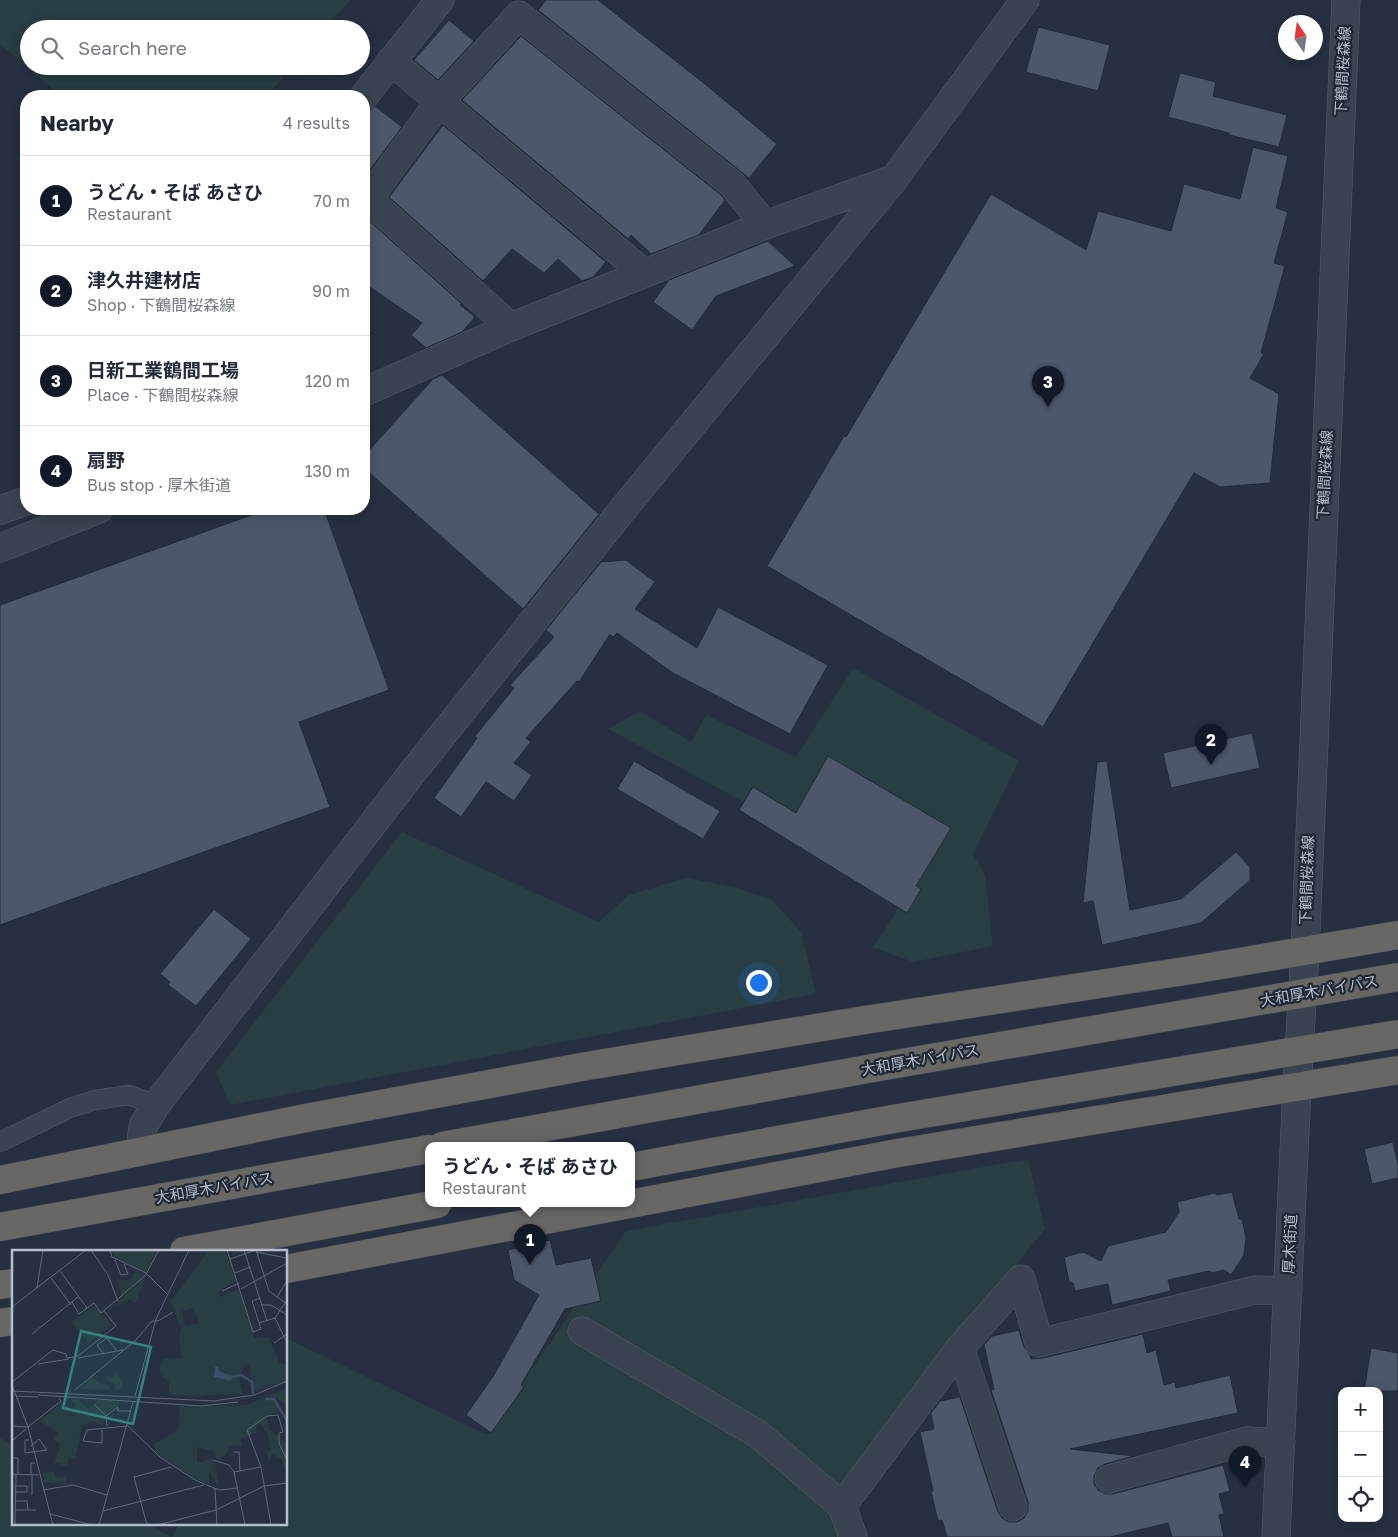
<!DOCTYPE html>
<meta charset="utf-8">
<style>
body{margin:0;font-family:"Golos Text","Noto Sans JP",sans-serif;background:#f6f6f7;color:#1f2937}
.controls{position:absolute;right:15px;bottom:15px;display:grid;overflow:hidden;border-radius:10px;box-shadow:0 2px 12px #0003}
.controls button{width:45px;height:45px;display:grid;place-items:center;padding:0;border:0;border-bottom:1px solid #e0e1e3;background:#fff;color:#1f2937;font:25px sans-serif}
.compass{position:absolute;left:1278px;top:15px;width:45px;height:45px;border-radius:50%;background:#fff;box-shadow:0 2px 12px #0003;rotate:347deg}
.you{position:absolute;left:758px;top:982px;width:18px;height:18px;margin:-12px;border:4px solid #fff;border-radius:50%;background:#1a73e8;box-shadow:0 0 0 8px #1a73e833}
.badge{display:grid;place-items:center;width:32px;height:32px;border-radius:50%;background:#111827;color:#fff;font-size:16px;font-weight:700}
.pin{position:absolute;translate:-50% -41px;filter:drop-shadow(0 1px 2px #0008)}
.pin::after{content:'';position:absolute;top:26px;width:18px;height:15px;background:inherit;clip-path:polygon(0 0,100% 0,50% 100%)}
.popup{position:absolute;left:425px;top:1142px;width:210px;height:65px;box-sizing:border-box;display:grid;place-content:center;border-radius:10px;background:#fff;filter:drop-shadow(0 1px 4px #0005);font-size:16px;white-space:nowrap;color:#747a83}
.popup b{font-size:19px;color:#1f2937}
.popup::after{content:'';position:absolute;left:50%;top:100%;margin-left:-10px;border:10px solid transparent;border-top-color:#fff}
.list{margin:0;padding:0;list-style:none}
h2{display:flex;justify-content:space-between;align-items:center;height:65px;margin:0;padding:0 20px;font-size:21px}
h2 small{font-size:16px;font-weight:400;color:#747a83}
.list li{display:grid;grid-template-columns:32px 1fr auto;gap:15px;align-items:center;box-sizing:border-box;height:90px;padding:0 20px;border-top:1px solid #e0e1e3}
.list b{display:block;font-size:19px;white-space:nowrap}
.list p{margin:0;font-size:16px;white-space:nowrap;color:#747a83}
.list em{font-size:16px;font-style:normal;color:#747a83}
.icon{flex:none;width:28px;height:28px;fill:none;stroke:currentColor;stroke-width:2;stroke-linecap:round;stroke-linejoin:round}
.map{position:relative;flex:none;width:1398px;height:1537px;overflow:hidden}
.search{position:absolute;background:#fff;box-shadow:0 2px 12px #0003;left:20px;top:20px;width:350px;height:55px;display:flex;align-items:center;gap:12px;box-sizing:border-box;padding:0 18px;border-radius:28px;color:#747a83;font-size:19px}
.panel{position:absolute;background:#fff;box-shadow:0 2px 12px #0003;left:20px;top:90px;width:350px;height:425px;border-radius:20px}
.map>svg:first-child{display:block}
.green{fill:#283e42}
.building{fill:#4c576a;stroke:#212a38}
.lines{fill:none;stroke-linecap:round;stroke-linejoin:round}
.service-casing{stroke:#555e6b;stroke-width:20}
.minor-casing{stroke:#555e6b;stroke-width:29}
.tertiary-casing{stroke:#555e6b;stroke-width:29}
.trunk-casing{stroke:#424b58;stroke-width:29}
.service{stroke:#3a4351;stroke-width:19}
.minor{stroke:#3a4351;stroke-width:28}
.tertiary{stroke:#3a4351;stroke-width:28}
.trunk{stroke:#686764;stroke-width:28}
.trunk-bridge-casing{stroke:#424b58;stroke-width:29;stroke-linecap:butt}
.trunk-bridge{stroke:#686764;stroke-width:28}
.labels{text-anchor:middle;stroke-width:4.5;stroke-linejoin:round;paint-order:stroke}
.street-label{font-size:15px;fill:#b7becb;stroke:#1f2836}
.inset-river{fill:none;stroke:#3c4d69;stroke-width:2.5}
.inset-road{fill:none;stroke:#606978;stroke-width:1}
.view{fill:#318481;fill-opacity:0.15;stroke:#318481;stroke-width:2.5}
.inset-edge{fill:none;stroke:#b7becb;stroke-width:2.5}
</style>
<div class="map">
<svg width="1398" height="1537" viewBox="0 0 1398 1537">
<rect width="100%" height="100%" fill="#263041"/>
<g class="green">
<path d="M0,0H350L325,29H29V66H293L267,96H61L0,44Z"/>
<path d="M853,668L1019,761L973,854L985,875L993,946L913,962L873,947L896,913L897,884L608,729L640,711L691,742L706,715L796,757Z"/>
<path d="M402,832L599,922L629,895L686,878L735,887L772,900L801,932L816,994L230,1105L216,1072Z"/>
<path d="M1028,1159L1045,1229L844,1479L859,1537H172L180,1523H286V1338L487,1435L626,1231Z"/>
<path d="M0,1438L14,1446V1523H147L171,1537H0Z"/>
</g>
<g class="building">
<path d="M546,0H598L705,84L777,144L749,178L538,10Z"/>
<path d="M449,20L474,41L438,80L414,60Z"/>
<path d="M1038,27L1110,45L1098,91L1026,72Z"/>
<path d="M521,36L721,195L725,200L699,235L651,254L631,235L628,239L627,238L462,100Z"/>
<path d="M1180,73L1216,82L1213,96L1287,115L1279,147L1229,135V133L1168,117Z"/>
<path d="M375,106L402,127L364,178V111L370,110Z"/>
<path d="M443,125L606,262L593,277L582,281L558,259L544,273L512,249L483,281L389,197Z"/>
<path d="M1253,147L1288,156L1276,208L1288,212L1274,263L1285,266L1261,353L1264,354L1250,378L1279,394L1270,483L1220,487L1194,473L1043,727L767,566L844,436L846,437L991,194L1086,250L1098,211L1171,231L1184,184L1240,199Z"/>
<path d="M364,216L462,304L460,305L475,317L462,332L426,348L411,335L422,323L364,283Z"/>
<path d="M768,241L795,266L716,296L692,330L653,302L669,280Z"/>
<path d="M442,375L599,514L523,609L364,468V456L433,379Z"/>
<path d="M268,509H324L389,690L299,722L330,807L0,925V605Z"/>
<path d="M626,560L655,582L635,609L697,648L718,607L828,665L790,734L673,673L617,633L613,637L610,634L579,682L577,681L526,738L531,742L514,763L532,775L514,801L486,782L461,817L434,798L477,738L475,736L514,688L510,685L554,637L546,630L601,562Z"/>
<path d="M1252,733L1260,768L1171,788L1163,753Z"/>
<path d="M828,756L951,828L916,886L921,889L907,913L739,810L753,787L796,813Z"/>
<path d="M634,761L720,811L703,839L617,789Z"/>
<path d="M1107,761L1130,910L1181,899L1236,852L1250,867V880L1201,923L1102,945L1093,901L1083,903L1097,762Z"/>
<path d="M214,909L251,939L196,1006L168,985L170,982L160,974Z"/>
<path d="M1393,1142L1398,1164V1178L1372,1184L1364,1149Z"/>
<path d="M1232,1192L1239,1219H1242L1246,1238L1244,1255L1231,1275L1224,1270L1212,1273L1209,1271L1168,1280L1171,1291L1112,1305L1108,1284L1075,1291L1073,1283L1069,1282L1064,1257L1083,1252L1101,1261L1108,1246L1166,1232L1179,1212L1177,1202L1214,1193L1217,1195Z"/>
<path d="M550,1240L556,1265L591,1258L601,1301L565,1309L521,1385L524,1387L491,1433L466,1415L494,1375L539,1295L514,1280L508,1250Z"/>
<path d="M1019,1330L1024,1347L1030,1355L1031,1359L1043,1358L1143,1334L1147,1353L1156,1350L1164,1385L1175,1382L1176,1388L1230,1375L1238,1413L1070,1449L1134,1456L1105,1464L1098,1468L1094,1476V1484L1098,1490L1106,1494H1113L1223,1465L1230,1491L1219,1494L1224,1514L1219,1515L1224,1537H1172L1168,1523L1110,1537H947L942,1520L938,1521L931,1491H933L920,1432L934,1429L931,1413L940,1401L960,1397L998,1512L1002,1518L1009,1522H1017L1024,1518L1028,1511V1502L991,1390L994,1389L984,1345L992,1336Z"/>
<path d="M1371,1348L1398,1353V1391H1364Z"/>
</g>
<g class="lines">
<g class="service-casing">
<path id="service" d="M0,1142L70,1108L95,1100L129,1095L156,1105"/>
</g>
<g class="minor-casing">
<g id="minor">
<path d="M391,61L644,273"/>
<path d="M364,96L440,0"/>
<path d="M511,327L368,199L440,101L519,15L732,184L765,225"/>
<path d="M364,392L511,327L765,225L894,179"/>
<path d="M0,510L26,501"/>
<path d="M0,548L99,509"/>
<path d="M140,1151L143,1126L156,1105L412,773L628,503L894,179L1025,0"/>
<path d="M582,1331L758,1434L842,1506L853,1537"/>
<path d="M960,1348L1013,1507"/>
<path d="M1109,1479L1247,1441L1281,1443"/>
<path d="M842,1506L960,1348L1021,1279L1039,1343L1255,1290L1288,1291"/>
</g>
</g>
<g class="tertiary-casing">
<path id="tertiary" d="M1276,1537L1297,1087L1305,951L1346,0"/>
</g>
<g class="trunk-casing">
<g id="trunk">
<path d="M0,1180L311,1117L587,1066L865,1020L1198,969L1398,935"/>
<path d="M0,1227L429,1149"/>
<path d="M184,1251L437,1204"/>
<path d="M286,1269L898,1153L1398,1070"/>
<path d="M0,1285L14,1283"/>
<path d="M0,1323L14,1321"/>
</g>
</g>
<use href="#service" class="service"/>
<use href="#minor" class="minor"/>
<use href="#tertiary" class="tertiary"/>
<use href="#trunk" class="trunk"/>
<g class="trunk-bridge-casing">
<g id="trunk-bridge">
<path d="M442,1146L873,1068L1398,977"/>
<path d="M631,1167L893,1119L1398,1034"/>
</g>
</g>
<use href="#trunk-bridge" class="trunk-bridge"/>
</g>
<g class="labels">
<g class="street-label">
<text transform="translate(1343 71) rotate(-87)" y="5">下鶴間桜森線</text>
<text transform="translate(1325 475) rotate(-87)" y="5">下鶴間桜森線</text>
<text transform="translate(1307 880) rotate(-88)" y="5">下鶴間桜森線</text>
<text transform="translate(1319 991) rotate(-10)" y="5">大和厚木バイパス</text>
<text transform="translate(920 1060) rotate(-10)" y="5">大和厚木バイパス</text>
<text transform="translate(214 1188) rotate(-10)" y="5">大和厚木バイパス</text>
<text transform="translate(1290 1244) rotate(-87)" y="5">厚木街道</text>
</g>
</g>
<g transform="translate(12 1250)">
<rect width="275" height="275" fill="#263041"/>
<path d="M100,0H143L144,1L134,23L102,7ZM190,0H213L224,31L206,42L208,47L227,39L242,88L257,87L267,112L275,115L273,131L239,142L238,115L233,114L227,128L231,144L165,146L157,143V132L148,124V117L152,109L170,108L167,89L169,79L159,51L194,4ZM182,58L187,73L173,76L170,61ZM124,20L132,25L110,47L106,31L119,29ZM133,28L123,54L118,49L99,57ZM82,56L100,75L76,93L60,72ZM104,124L111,131L108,140L102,139L104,136L91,125L100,128ZM80,127L88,134L97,135L99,140L68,139ZM275,138V156L263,147L265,162L255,167L257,179L275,194V224L270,210L260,204L257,210L254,200L259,202L255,181L253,182L249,173L244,176L245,182L228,189L230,196L217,195L216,202L208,210H205L202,201L185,197V213L200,208L203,211L206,236L197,222V234L183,229L146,204L141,195L166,180L168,157L235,155ZM58,149H65L77,159L86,150L107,151V155L94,165L91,176L79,171L70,177L63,210L57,206L55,216L49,217L48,213H42L47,200L48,194L42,188L46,183L28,171L51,152L60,160L65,155ZM42,222L43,227L53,226L54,232L33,233L32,223Z" fill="#283e42" fill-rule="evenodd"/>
<path d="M206,116L207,121L220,126L219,131L202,127L203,117Z" fill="#3c4d69"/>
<path class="inset-river" d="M219,127L229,125L240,132L241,144M253,149H262L275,171"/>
<path class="inset-road" d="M79,0L96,25L106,51M98,0L100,7L134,23L155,44M215,0L241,82L249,79L240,51L248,48M232,0L255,71M244,2L275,8M218,9L244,0L257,41L275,54M103,10L109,25L116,24L112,14M48,21L75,58M223,23L238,17M39,28L59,55M25,38L31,0M229,39L275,13M210,41L227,33M265,47L275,31M60,52L67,64L82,53L89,63L133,26L147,0M250,55H259L275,65M0,57L74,0M263,68L275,93M247,73L263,68L275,50M20,84L66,47M262,93L275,84M91,103L85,95L95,88L105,101M66,108L111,100M26,114L57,109M0,132L41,100L54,104L55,108L66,106L104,76L92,61M0,135L16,177L41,275M63,140L124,90L140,71H146L161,62M0,141L202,151L242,145L275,131M26,145L189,156L226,152M4,146L26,147M123,146L144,69L177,0M83,155L94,166L95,176M94,166L106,157V161H119M115,175L148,207L183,230L207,240L226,238M0,176L16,177L49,151L47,149M90,180V193L71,191L75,180L115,176M17,190H13V203L35,200L27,189L19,196M0,191L14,179M222,202H227L228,221M0,208H6V224M201,210L217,215L222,222M0,224L27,225M19,225V213H23M203,239L205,275M31,240L61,235L95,245M3,242H15V236H3M20,245V225M3,251H15L16,260M3,260H24M91,261L192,235M38,264L80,275M3,275L4,224M87,275L121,152M135,275L122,227L159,217M145,275L204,260L252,236L275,233M233,275L222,222L249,217M259,275L249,217L235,180L255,166L266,165L271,182L267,183V193L275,210"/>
<path class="view" d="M69,81L139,97L121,174L51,158Z"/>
<rect width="275" height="275" class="inset-edge"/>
</g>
</svg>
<div class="controls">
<button>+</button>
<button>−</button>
<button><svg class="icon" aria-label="locate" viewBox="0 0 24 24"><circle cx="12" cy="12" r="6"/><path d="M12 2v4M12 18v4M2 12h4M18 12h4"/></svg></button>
</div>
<svg class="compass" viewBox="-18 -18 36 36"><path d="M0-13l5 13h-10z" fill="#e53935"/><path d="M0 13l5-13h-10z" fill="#747a83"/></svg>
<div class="you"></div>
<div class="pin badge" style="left:530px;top:1265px">1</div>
<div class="popup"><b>うどん・そば あさひ</b>Restaurant</div>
<div class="pin badge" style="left:1211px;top:765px">2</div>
<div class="pin badge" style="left:1048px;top:407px">3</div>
<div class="pin badge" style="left:1245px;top:1487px">4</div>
<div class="search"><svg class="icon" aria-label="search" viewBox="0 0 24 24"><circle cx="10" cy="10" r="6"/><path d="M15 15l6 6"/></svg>Search here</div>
<section class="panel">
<h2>Nearby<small>4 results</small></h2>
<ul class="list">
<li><span class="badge">1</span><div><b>うどん・そば あさひ</b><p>Restaurant</p></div><em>70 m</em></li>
<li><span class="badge">2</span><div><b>津久井建材店</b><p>Shop · 下鶴間桜森線</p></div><em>90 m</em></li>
<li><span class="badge">3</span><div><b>日新工業鶴間工場</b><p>Place · 下鶴間桜森線</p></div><em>120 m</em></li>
<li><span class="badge">4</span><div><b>扇野</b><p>Bus stop · 厚木街道</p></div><em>130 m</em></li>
</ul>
</section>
</div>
